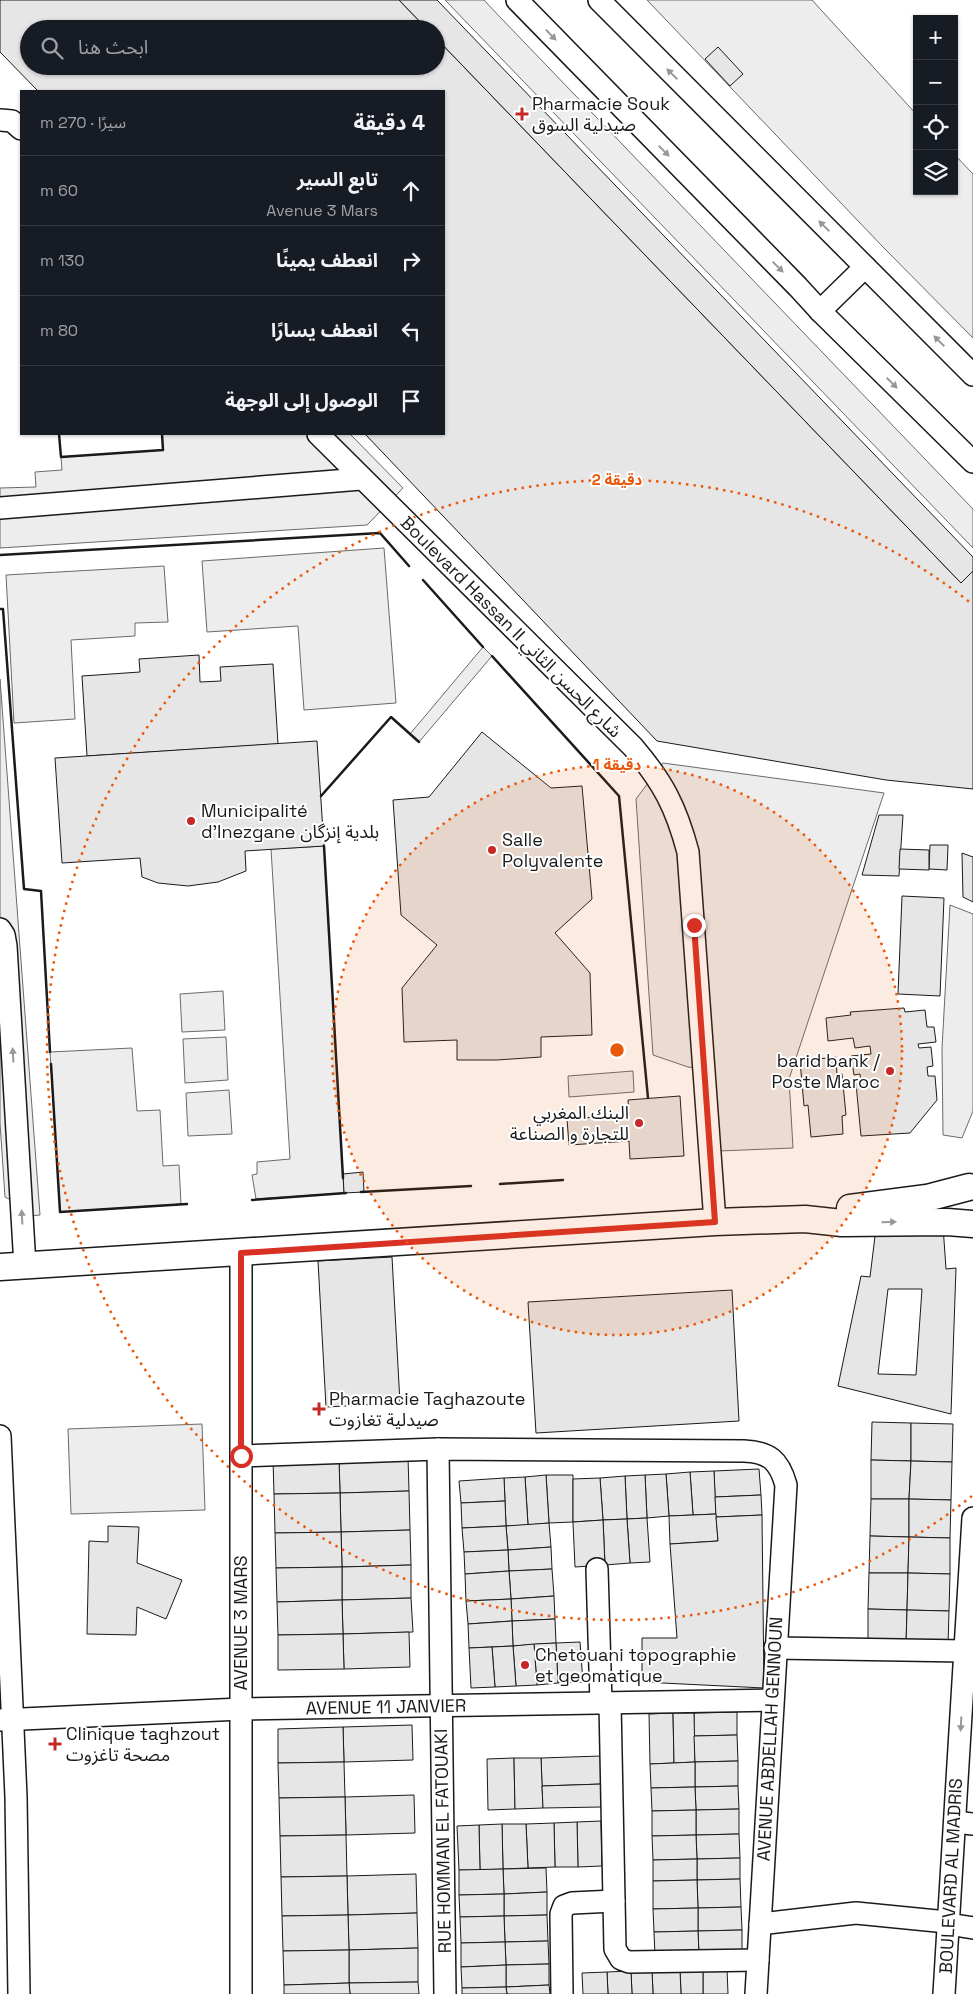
<!DOCTYPE html>
<html lang="ar">
<meta charset="utf-8">
<style>
body{margin:0;font-family:"Space Grotesk","Noto Sans Arabic",sans-serif;background:#242831;color:#f1f3f6;direction:rtl}
.controls{position:absolute;right:15px;top:15px;display:grid;overflow:hidden;border-radius:0px;box-shadow:0 1px 4px #0004}
.controls button{width:45px;height:45px;display:grid;place-items:center;padding:0;border:0;border-bottom:1px solid #363941;background:#171b24;color:#f1f3f6;font:25px sans-serif}
.stop{position:absolute;width:15px;height:15px;margin:-11px;border:4px solid #d93025;border-radius:50%;background:#fff}
.stop.end{background:#d93025;border-color:#fff;box-shadow:0 1px 5px #0008}
.list{margin:0;padding:0;list-style:none}
h2{display:flex;justify-content:space-between;align-items:center;height:65px;margin:0;padding:0 20px;font-size:21px}
h2 small{font-size:16px;font-weight:400;color:#9ea1a6}
.list li{display:grid;grid-template-columns:32px 1fr auto;gap:15px;align-items:center;box-sizing:border-box;height:70px;padding:0 20px;border-top:1px solid #363941}
.list b{display:block;font-size:19px;white-space:nowrap}
.list p{margin:0;font-size:16px;white-space:nowrap;color:#9ea1a6}
.list em{font-size:16px;font-style:normal;color:#9ea1a6}
.icon{flex:none;width:28px;height:28px;fill:none;stroke:currentColor;stroke-width:2;stroke-linecap:round;stroke-linejoin:round}
.map{position:relative;flex:none;width:973px;height:1994px;overflow:hidden;direction:ltr}
.search{position:absolute;background:#171b24;box-shadow:0 1px 4px #0004;left:20px;top:20px;width:425px;height:55px;display:flex;align-items:center;gap:12px;box-sizing:border-box;padding:0 18px;border-radius:28px;color:#9ea1a6;font-size:19px}
.panel{position:absolute;background:#171b24;box-shadow:0 1px 4px #0004;left:20px;top:90px;width:425px;height:345px;border-radius:0px;direction:rtl}
.map>svg:first-child{display:block}
.built{fill:#ededed;stroke:#6a6a6a}
.building{fill:#e6e6e6;stroke:#1a1a1a;fill-rule:evenodd}
.lines{fill:none;stroke-linecap:round;stroke-linejoin:round}
.minor-casing{stroke:#1a1a1a;stroke-width:24}
.tertiary-casing{stroke:#1a1a1a;stroke-width:29}
.minor{stroke:#fff;stroke-width:21}
.tertiary{stroke:#fff;stroke-width:26}
.wall{stroke:#1a1a1a;stroke-width:2.5}
.oneway{fill:#989898}
.route{stroke:#d93025;stroke-width:6}
.ring{fill:none;stroke:#e8590c;stroke-width:2.5;stroke-dasharray:2.5 5}
.poi-dot{fill:#c62828;stroke:#fff;stroke-width:2}
.labels{text-anchor:middle;stroke-width:4;stroke-linejoin:round;paint-order:stroke}
.poi-label{font-size:18px;fill:#1a1a1a;stroke:#fff;text-anchor:start}
.street-label{font-size:18px;fill:#1a1a1a;stroke:#fff}
.centre{fill:#e8590c;stroke:#fff;stroke-width:2.5}
.ring-label{font-size:15px;text-anchor:middle;font-weight:bold;fill:#e8590c;stroke:#fff;stroke-width:4;stroke-linejoin:round;paint-order:stroke}
</style>
<div class="map">
<svg width="973" height="1994" viewBox="0 0 973 1994">
<rect width="100%" height="100%" fill="#fff"/>
<g class="built">
<path d="M445,0H484L498,15L973,509V548Z"/>
<path d="M647,0H812L917,115V191H954V154L973,174V338L882,246Z"/>
<path d="M162,434H350L403,488L367,525L0,548V488L36,487L35,472L62,470L61,457L163,450Z"/>
<path d="M384,548L396,703L304,710L298,626L207,632L202,561Z"/>
<path d="M164,566L168,622L135,623V636L71,640L75,719L14,723L6,575Z"/>
<path d="M483,647L492,656L419,742L410,734Z"/>
<path d="M0,679L40,1215L18,1217L0,963Z"/>
<path d="M663,763L884,793L789,1079L793,1148L719,1151L715,1070L688,1067L653,1055L636,799Z"/>
<path d="M324,846L344,1193L256,1199L252,1175L257,1174V1162L290,1159L271,849Z"/>
<path d="M950,905L973,914V1111L962,1138L943,1135L942,1048Z"/>
<path d="M0,982L11,1200L5,1197L0,1123Z"/>
<path d="M223,991L225,1030L182,1032L180,994Z"/>
<path d="M226,1037L228,1080L185,1083L183,1039Z"/>
<path d="M132,1048L137,1111L160,1110L163,1166L179,1165L181,1204L60,1212L50,1052Z"/>
<path d="M633,1071L634,1092L569,1097L568,1076Z"/>
<path d="M229,1090L232,1134L188,1136L186,1093Z"/>
<path d="M202,1424L205,1510L71,1514L68,1429Z"/>
</g>
<g class="building">
<path d="M0,0H399L427,29H29V66H436V38L961,583L973,571V789L886,780L657,741L365,434H444V91H38L0,52Z"/>
<path d="M399,0H437L973,557V571L961,583L436,38V29H427Z"/>
<path d="M718,47L743,74L730,86L705,59Z"/>
<path d="M199,655L200,682L221,681L220,667L273,664L278,744L87,756L82,676L140,672L139,659Z"/>
<path d="M482,732L551,788L582,786L592,899L555,933L590,973L592,1035L541,1037V1057L497,1060H457V1040L404,1042L402,988L437,945L401,915L393,800L429,797Z"/>
<path d="M317,741L324,846L245,851L246,871L218,882L188,886L158,883L142,877L140,858L62,863L55,758Z"/>
<path d="M879,815H903L899,876L862,875Z"/>
<path d="M930,845H948L947,870L929,869Z"/>
<path d="M900,849L929,850V870L899,869Z"/>
<path d="M962,853L973,857V902L963,897Z"/>
<path d="M902,896L944,898L940,996L898,994Z"/>
<path d="M904,1008L905,1012L925,1010L927,1027H934L936,1042L918,1044L919,1048L931,1047L933,1066L927,1067L928,1076H935L937,1100L910,1133L861,1136L856,1084L861,1083L860,1074L854,1075L851,1056L871,1054L870,1046L855,1048L853,1038L828,1041L826,1018L851,1015L850,1012Z"/>
<path d="M836,1057L837,1075L842,1074L846,1115L842,1116L843,1134L811,1137L808,1105L804,1106L800,1061Z"/>
<path d="M680,1096L684,1156L630,1159L629,1141L569,1145L567,1119L629,1115L628,1100Z"/>
<path d="M363,1172L364,1192L344,1193L343,1174Z"/>
<path d="M943,1226L946,1269L956,1268L951,1414L838,1386L861,1276L870,1277L876,1228ZM888,1289H922L916,1375L878,1374Z"/>
<path d="M392,1257L400,1403L326,1407L318,1261Z"/>
<path d="M732,1290L739,1421L536,1433L528,1302Z"/>
<path d="M872,1422L911,1423V1461L871,1460Z"/>
<path d="M911,1423L953,1424L952,1462L911,1461Z"/>
<path d="M408,1457L409,1491L340,1493L339,1458Z"/>
<path d="M339,1458L340,1493L274,1494L273,1460Z"/>
<path d="M871,1460L911,1461L909,1499H871Z"/>
<path d="M911,1461L952,1462L951,1500L909,1499Z"/>
<path d="M759,1469L761,1495L715,1497L714,1471Z"/>
<path d="M714,1471L716,1514L693,1515L690,1472Z"/>
<path d="M690,1472L693,1515L669,1516L666,1474Z"/>
<path d="M666,1474L669,1516L647,1518L645,1475Z"/>
<path d="M546,1475H573V1522L549,1523Z"/>
<path d="M546,1475L549,1523L528,1525L525,1477Z"/>
<path d="M645,1475L647,1518L627,1519L625,1476Z"/>
<path d="M625,1476L627,1519L603,1520L600,1478Z"/>
<path d="M525,1477L528,1525L506,1526L504,1478Z"/>
<path d="M504,1478L505,1501L461,1503L459,1481Z"/>
<path d="M600,1478L603,1520L573,1522V1479Z"/>
<path d="M409,1491L410,1530L341,1532L340,1493Z"/>
<path d="M340,1493L341,1532L275,1533L274,1494Z"/>
<path d="M761,1495L762,1515L716,1517L715,1497Z"/>
<path d="M871,1499H909V1537L870,1536Z"/>
<path d="M909,1499L951,1500L950,1538L909,1537Z"/>
<path d="M505,1501L506,1526L462,1528L461,1503Z"/>
<path d="M716,1514L718,1541L670,1544L669,1516Z"/>
<path d="M762,1515L764,1688L642,1682V1638H677L670,1544L718,1541L716,1517Z"/>
<path d="M647,1518L650,1562L630,1563L627,1519Z"/>
<path d="M627,1519L630,1563L605,1565L603,1520Z"/>
<path d="M603,1520L605,1565L575,1567L573,1522Z"/>
<path d="M549,1523L551,1547L508,1550L506,1526Z"/>
<path d="M108,1526L139,1527L137,1563L182,1580L166,1619L137,1607L136,1635L87,1634L89,1541L108,1542Z"/>
<path d="M506,1526L508,1550L464,1552L462,1528Z"/>
<path d="M410,1530L411,1565L342,1567L341,1532Z"/>
<path d="M341,1532L342,1567L276,1568L275,1533Z"/>
<path d="M870,1536L909,1537L908,1573H869Z"/>
<path d="M909,1537L950,1538V1574L908,1573Z"/>
<path d="M551,1547L552,1569L509,1571L508,1550Z"/>
<path d="M508,1550L509,1571L465,1574L464,1552Z"/>
<path d="M411,1565V1598L342,1600V1567Z"/>
<path d="M342,1567V1600L277,1602L276,1568Z"/>
<path d="M552,1569L554,1596L511,1599L509,1571Z"/>
<path d="M509,1571L511,1599L466,1601L465,1574Z"/>
<path d="M869,1573H908L907,1610L868,1609Z"/>
<path d="M908,1573L950,1574L949,1611L907,1610Z"/>
<path d="M554,1596L555,1619L512,1621L511,1599Z"/>
<path d="M411,1598L413,1632L343,1634L342,1600Z"/>
<path d="M511,1599L512,1621L468,1624L466,1601Z"/>
<path d="M342,1600L343,1634L278,1635L277,1602Z"/>
<path d="M868,1609L907,1610L906,1645L868,1644Z"/>
<path d="M907,1610L949,1611L948,1646L906,1645Z"/>
<path d="M555,1619L556,1643L513,1646L512,1621Z"/>
<path d="M512,1621L513,1646L469,1648L468,1624Z"/>
<path d="M409,1632L410,1667L344,1669L343,1634Z"/>
<path d="M343,1634L344,1669L278,1670V1635Z"/>
<path d="M580,1642L583,1682L558,1683L556,1643Z"/>
<path d="M556,1643L558,1683L537,1685L534,1644Z"/>
<path d="M534,1644L537,1685L516,1686L513,1646Z"/>
<path d="M513,1646L516,1686L495,1687L492,1647Z"/>
<path d="M492,1647L495,1687L471,1688L469,1648Z"/>
<path d="M737,1712V1735L694,1736V1713Z"/>
<path d="M673,1713L674,1763L650,1764L649,1714Z"/>
<path d="M673,1713H694L695,1762L674,1763Z"/>
<path d="M412,1725L413,1760L344,1762L343,1727Z"/>
<path d="M343,1727L344,1762L278,1763V1729Z"/>
<path d="M737,1735L738,1761L695,1762L694,1736Z"/>
<path d="M601,1756L602,1784L542,1786L541,1758Z"/>
<path d="M514,1758L515,1809L488,1810L487,1759Z"/>
<path d="M514,1758H541L543,1808L515,1809Z"/>
<path d="M738,1761V1786L695,1787V1762Z"/>
<path d="M344,1762L345,1797L279,1798L278,1763Z"/>
<path d="M695,1762V1787L651,1788L650,1764Z"/>
<path d="M602,1784V1807L543,1808L542,1786Z"/>
<path d="M738,1786L739,1809L696,1810L695,1787Z"/>
<path d="M695,1787L696,1810L652,1811L651,1788Z"/>
<path d="M414,1795L415,1833L346,1835L345,1797Z"/>
<path d="M345,1797L346,1835L280,1836L279,1798Z"/>
<path d="M739,1809V1834L696,1835V1810Z"/>
<path d="M696,1810V1835L652,1836V1811Z"/>
<path d="M601,1821L602,1866L578,1867L577,1822Z"/>
<path d="M577,1822L578,1867H555L554,1823Z"/>
<path d="M554,1823L555,1867L528,1868L526,1824Z"/>
<path d="M502,1824H526L528,1868L503,1869Z"/>
<path d="M502,1824L503,1869L480,1870L479,1825Z"/>
<path d="M479,1825L480,1870H459L457,1826Z"/>
<path d="M739,1834L740,1858L697,1859L696,1835Z"/>
<path d="M346,1835L347,1876L281,1877L280,1836Z"/>
<path d="M696,1835L697,1859L653,1860L652,1836Z"/>
<path d="M740,1858V1879L697,1880V1859Z"/>
<path d="M697,1859V1880L653,1881V1860Z"/>
<path d="M546,1868L547,1892L504,1894L503,1869Z"/>
<path d="M503,1869L504,1894L459,1895V1870Z"/>
<path d="M416,1874L417,1913L348,1915L347,1876Z"/>
<path d="M347,1876L348,1915L282,1916L281,1877Z"/>
<path d="M740,1879L741,1907L698,1908L697,1880Z"/>
<path d="M697,1880L698,1908L653,1909V1881Z"/>
<path d="M547,1892V1915L504,1916V1894Z"/>
<path d="M504,1894V1916L460,1917L459,1895Z"/>
<path d="M741,1907L742,1930L698,1931V1908Z"/>
<path d="M698,1908V1931L654,1932L653,1909Z"/>
<path d="M417,1913L418,1948L349,1950L348,1915Z"/>
<path d="M348,1915L349,1950L283,1951L282,1916Z"/>
<path d="M547,1915L548,1941L505,1942L504,1916Z"/>
<path d="M504,1916L505,1942L461,1943L460,1917Z"/>
<path d="M742,1930V1954L699,1955L698,1931Z"/>
<path d="M698,1931L699,1955L655,1956L654,1932Z"/>
<path d="M548,1941L549,1964L506,1965L505,1942Z"/>
<path d="M505,1942L506,1965L461,1967V1943Z"/>
<path d="M418,1948V1982L349,1983V1950Z"/>
<path d="M349,1950V1983L284,1985L283,1951Z"/>
<path d="M549,1964V1985L506,1987V1965Z"/>
<path d="M506,1965V1987L462,1988L461,1967Z"/>
<path d="M727,1968L728,1994H703V1969Z"/>
<path d="M703,1969V1994H681L680,1970Z"/>
<path d="M652,1970H680L681,1994H653Z"/>
<path d="M652,1970L653,1994H632L631,1971Z"/>
<path d="M631,1971L632,1994H608L607,1972Z"/>
<path d="M607,1972L608,1994H583L582,1973Z"/>
<path d="M418,1982L419,1994H350L349,1983Z"/>
<path d="M349,1983L350,1994H284V1985Z"/>
<path d="M549,1985L550,1994H507L506,1987Z"/>
<path d="M506,1987L507,1994H462V1988Z"/>
</g>
<g class="lines">
<g class="minor-casing">
<g id="minor">
<path d="M517,0L798,287L820,311L973,462"/>
<path d="M599,0L973,375"/>
<path d="M0,120L12,121L21,129"/>
<path d="M820,311L865,267"/>
<path d="M318,434L633,747C663,782 676,807 688,852L715,1222"/>
<path d="M0,508L361,479"/>
<path d="M0,929L4,935L6,946L25,1266"/>
<path d="M0,1436L16,1797L19,1994"/>
<path d="M438,1449L445,1994"/>
<path d="M241,1456L438,1449L744,1451C769,1452 779,1460 786,1485L756,1994"/>
<path d="M597,1569L601,1703"/>
<path d="M775,1648L965,1651"/>
<path d="M610,1703L615,1949L621,1959L629,1962L758,1960"/>
<path d="M0,1720L241,1709L772,1700"/>
<path d="M955,1822L973,1824"/>
<path d="M760,1924L856,1913L947,1922L948,1924L973,1928"/>
<path d="M241,1994V1253"/>
<path d="M562,1994L561,1914L564,1906L572,1903L614,1901"/>
<path d="M944,1994L973,1518"/>
</g>
</g>
<g class="tertiary-casing">
<g id="tertiary">
<path d="M850,1208L927,1198L969,1187"/>
<path d="M0,1267L715,1222L805,1219L842,1223L947,1222L973,1224"/>
</g>
</g>
<use href="#minor" class="minor"/>
<use href="#tertiary" class="tertiary"/>
<g class="wall">
<path d="M59,434L61,457L163,450L162,434"/>
<path d="M0,555L380,533L409,566"/>
<path d="M423,580L483,647"/>
<path d="M0,609H3L24,889L41,891L50,1052"/>
<path d="M492,656L619,796L648,1098"/>
<path d="M321,796L391,717L419,742"/>
<path d="M324,846L343,1178"/>
<path d="M51,1064L60,1212L187,1204"/>
<path d="M500,1184L563,1180"/>
<path d="M361,1192L471,1186"/>
<path d="M252,1200L346,1193"/>
</g>
</g>
<defs><path id="oneway-solid" d="M-6-.8H1V-3.2L6.5 0L1 3.2V.8H-6Z" transform="scale(1.25)"/></defs>
<g class="oneway">
<use href="#oneway-solid" transform="translate(551 35) rotate(46)"/>
<use href="#oneway-solid" transform="translate(672 74) rotate(-135)"/>
<use href="#oneway-solid" transform="translate(664 151) rotate(45)"/>
<use href="#oneway-solid" transform="translate(824 226) rotate(-135)"/>
<use href="#oneway-solid" transform="translate(778 267) rotate(45)"/>
<use href="#oneway-solid" transform="translate(939 341) rotate(-135)"/>
<use href="#oneway-solid" transform="translate(892 383) rotate(45)"/>
<use href="#oneway-solid" transform="translate(13 1055) rotate(-93)"/>
<use href="#oneway-solid" transform="translate(22 1217) rotate(-93)"/>
<use href="#oneway-solid" transform="translate(889 1222) rotate(-1)"/>
<use href="#oneway-solid" transform="translate(961 1724) rotate(93)"/>
</g>
<g class="lines">
<path class="route" d="M241,1456V1253L715,1222L694,925"/>
</g>
<circle cx="617" cy="1050" r="285" fill="#e8590c" fill-opacity=".12"/>
<g class="ring">
<circle cx="617" cy="1050" r="285"/>
<path d="M972 1496A570 570 0 1 1 972 604"/>
</g>
<g class="poi-dot">
<path d="M519.5 106.5h5v5h5v5h-5v5h-5v-5h-5v-5h5z"/>
<circle cx="191" cy="821" r="5"/>
<circle cx="492" cy="850" r="5"/>
<circle cx="890" cy="1071" r="5"/>
<circle cx="639" cy="1123" r="5"/>
<path d="M316.5 1401.5h5v5h5v5h-5v5h-5v-5h-5v-5h5z"/>
<circle cx="525" cy="1665" r="5"/>
<path d="M52.5 1736.5h5v5h5v5h-5v5h-5v-5h-5v-5h5z"/>
</g>
<g class="labels">
<g class="poi-label">
<text x="532" y="110">Pharmacie Souk<tspan x="532" dy="21">صيدلية السوق</tspan></text>
<text x="201" y="817">Municipalité<tspan x="201" dy="21">d'Inezgane بلدية إنزگان</tspan></text>
<text x="502" y="846">Salle<tspan x="502" dy="21">Polyvalente</tspan></text>
<text x="880" y="1067" text-anchor="end">barid bank /<tspan x="880" dy="21">Poste Maroc</tspan></text>
<text x="629" y="1119" text-anchor="end">البنك المغربي<tspan x="629" dy="21">للتجارة و الصناعة</tspan></text>
<text x="329" y="1405">Pharmacie Taghazoute<tspan x="329" dy="21">صيدلية تغازوت</tspan></text>
<text x="535" y="1661">Chetouani topographie<tspan x="535" dy="21">et geomatique</tspan></text>
<text x="66" y="1740">Clinique taghzout<tspan x="66" dy="21">مصحة تاغزوت</tspan></text>
</g>
<g class="street-label">
<text transform="translate(511 627) rotate(45)" y="6">Boulevard Hassan II شارع الحسن الثاني</text>
<text transform="translate(241 1623) rotate(-90)" y="6">AVENUE 3 MARS</text>
<text transform="translate(386 1707) rotate(-1)" y="6">AVENUE 11 JANVIER</text>
<text transform="translate(770 1739) rotate(-87)" y="6">AVENUE ABDELLAH GENNOUN</text>
<text transform="translate(443 1841) rotate(-91)" y="6">RUE HOMMAN EL FATOUAKI</text>
<text transform="translate(951 1876) rotate(-87)" y="6">BOULEVARD AL MADRIS</text>
</g>
</g>
<circle cx="617" cy="1050" r="8" class="centre"/>
<g class="ring-label">
<text x="617" y="485">2 دقيقة</text>
<text x="617" y="770">1 دقيقة</text>
</g>
</svg>
<div class="controls">
<button>+</button>
<button>−</button>
<button><svg class="icon" aria-label="locate" viewBox="0 0 24 24"><circle cx="12" cy="12" r="6"/><path d="M12 2v4M12 18v4M2 12h4M18 12h4"/></svg></button>
<button><svg class="icon" aria-label="layers" viewBox="0 0 24 24"><path d="M12 4l9 5-9 5-9-5zM3 14l9 5 9-5"/></svg></button>
</div>
<div class="stop" style="left:241px;top:1456px"></div>
<div class="stop end" style="left:694px;top:925px"></div>
<div class="search"><svg class="icon" aria-label="search" viewBox="0 0 24 24"><circle cx="10" cy="10" r="6"/><path d="M15 15l6 6"/></svg>ابحث هنا</div>
<section class="panel">
<h2>4 دقيقة<small>سيرًا · 270 m</small></h2>
<ul class="list">
<li><svg class="icon" aria-label="ahead" viewBox="0 0 24 24"><path d="M12 20V5M6 11l6-6 6 6"/></svg><div><b>تابع السير</b><p>Avenue 3 Mars</p></div><em>60 m</em></li>
<li><svg class="icon" aria-label="right" viewBox="0 0 24 24"><path d="M7 20v-9h11M14 6l5 5-5 5"/></svg><div><b>انعطف يمينًا</b></div><em>130 m</em></li>
<li><svg class="icon" aria-label="left" viewBox="0 0 24 24"><path d="M17 20v-9H6M10 6l-5 5 5 5"/></svg><div><b>انعطف يسارًا</b></div><em>80 m</em></li>
<li><svg class="icon" aria-label="arrive" viewBox="0 0 24 24"><path d="M6 21V4h12l-3 4 3 4H6"/></svg><div><b>الوصول إلى الوجهة</b></div></li>
</ul>
</section>
</div>
